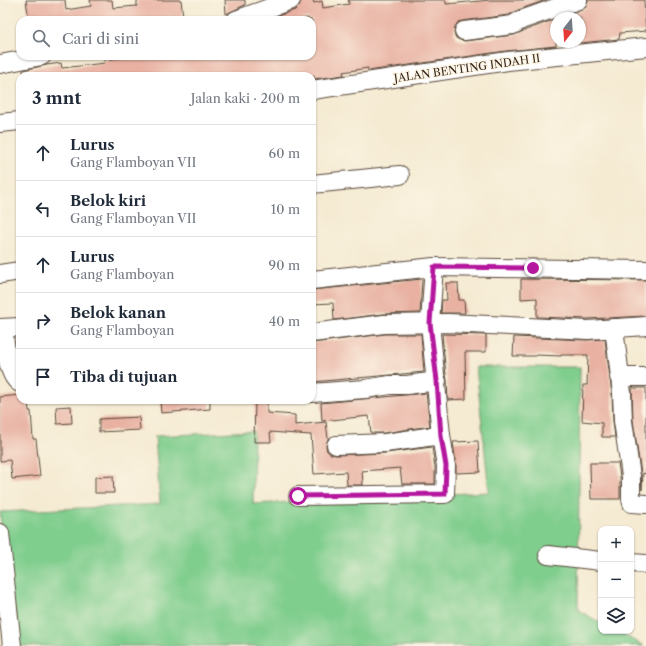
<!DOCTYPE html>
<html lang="id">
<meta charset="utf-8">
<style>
body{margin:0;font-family:"Libre Caslon Text",serif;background:#f6f6f7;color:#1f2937}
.controls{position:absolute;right:12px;bottom:12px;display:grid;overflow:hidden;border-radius:8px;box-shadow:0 1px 3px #0004}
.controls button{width:36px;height:36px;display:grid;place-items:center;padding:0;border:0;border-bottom:1px solid #e0e1e3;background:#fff;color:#1f2937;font:20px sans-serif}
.compass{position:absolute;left:550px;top:12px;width:36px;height:36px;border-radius:50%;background:#fff;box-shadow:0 1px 3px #0004;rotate:197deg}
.stop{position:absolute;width:12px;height:12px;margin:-9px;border:3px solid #b5179e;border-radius:50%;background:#fff}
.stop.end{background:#b5179e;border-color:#fff;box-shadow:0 1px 4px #0008}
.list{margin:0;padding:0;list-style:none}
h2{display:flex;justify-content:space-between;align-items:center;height:52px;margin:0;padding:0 16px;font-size:17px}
h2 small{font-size:13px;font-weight:400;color:#747a83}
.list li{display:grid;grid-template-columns:26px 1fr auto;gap:12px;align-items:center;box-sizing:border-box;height:56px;padding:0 16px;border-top:1px solid #e0e1e3}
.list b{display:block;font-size:15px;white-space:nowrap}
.list p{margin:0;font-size:13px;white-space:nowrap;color:#747a83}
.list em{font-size:13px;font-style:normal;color:#747a83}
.icon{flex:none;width:22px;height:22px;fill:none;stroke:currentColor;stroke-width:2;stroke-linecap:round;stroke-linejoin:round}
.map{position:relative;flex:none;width:646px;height:646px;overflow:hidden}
.search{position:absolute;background:#fff;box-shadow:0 1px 3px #0004;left:16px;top:16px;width:300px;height:44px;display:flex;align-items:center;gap:10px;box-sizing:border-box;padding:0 14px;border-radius:12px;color:#747a83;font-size:15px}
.panel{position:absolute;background:#fff;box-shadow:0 1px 3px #0004;left:16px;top:72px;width:300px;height:332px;border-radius:12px}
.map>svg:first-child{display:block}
.green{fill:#80ce8e;stroke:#5e7c56}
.building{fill:#e8b1a2}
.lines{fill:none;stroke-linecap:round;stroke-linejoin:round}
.minor-casing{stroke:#574739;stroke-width:20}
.minor{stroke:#fff;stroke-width:18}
.route{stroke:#b5179e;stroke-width:5}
.labels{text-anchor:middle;stroke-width:3;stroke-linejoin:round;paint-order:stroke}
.street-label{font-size:11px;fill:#3b2a1e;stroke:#fcf5e5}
</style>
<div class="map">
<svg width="646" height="646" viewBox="0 0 646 646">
<rect width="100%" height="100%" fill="#fcf5e5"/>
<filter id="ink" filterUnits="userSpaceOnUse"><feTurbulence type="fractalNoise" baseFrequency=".025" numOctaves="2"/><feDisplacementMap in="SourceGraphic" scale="8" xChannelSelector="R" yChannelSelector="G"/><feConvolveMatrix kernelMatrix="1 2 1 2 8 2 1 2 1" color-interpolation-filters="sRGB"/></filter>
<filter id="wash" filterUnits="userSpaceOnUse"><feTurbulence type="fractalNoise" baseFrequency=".012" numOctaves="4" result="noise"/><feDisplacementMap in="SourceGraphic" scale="16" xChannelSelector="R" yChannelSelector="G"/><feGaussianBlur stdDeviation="0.9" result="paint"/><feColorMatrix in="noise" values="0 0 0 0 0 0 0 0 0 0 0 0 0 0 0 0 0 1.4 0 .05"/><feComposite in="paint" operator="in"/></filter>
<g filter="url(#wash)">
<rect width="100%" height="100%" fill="#f5ebd3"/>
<path class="green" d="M476,367H580L578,610L601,623V631H616L644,646H13L0,512L160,504L155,436L254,431L253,504L489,492Z"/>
<g id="blocks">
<g class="building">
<path d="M26,0H65L66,10L91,6L90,0H112L113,8L137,6V0H181L183,17L170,18V20H29Z"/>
<path d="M225,0H245V5L226,14Z"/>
<path d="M301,0H313L314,3L322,1L323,8L349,4L348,0H446V4L491,0H546L518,10L509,15L462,21L458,22L455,27L454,33L456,38L460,40L465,41L514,35L526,30L556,19V46L506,51L368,71V68L343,72L344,75L314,79V76H24L23,70L47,65L61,63L62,68L105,63L104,60L136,56H312V53H315L312,37V20H309L308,18L293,20H272V18L295,10L299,6Z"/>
<path d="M588,0H644L646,31L620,33L619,39L580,43V18H558L582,10L586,7Z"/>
<path d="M422,279L420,313L383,314L334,320L333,303L312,304V290Z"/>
<path d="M521,279L646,280V316L588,319L537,317V298L521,299Z"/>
<path d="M446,283H458L459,300H464L465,313H441L442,300H447Z"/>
<path d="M385,334H421L424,372L312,382V343Z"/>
<path d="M442,334L486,335V352H465L466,399L448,400L447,380L446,375Z"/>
<path d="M514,337L587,340L605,339L612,394L613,421L615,437H602V423L582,421L583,385H587L588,355H561V356L537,355L536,356H513Z"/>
<path d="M632,388H646V474L643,473L642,490L641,474L633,420Z"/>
<path d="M426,393L430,426L384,433H371L369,416L322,421L321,403Z"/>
<path d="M20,395V400H28L29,411H31L33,439H36L40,476L12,479L10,460L0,461V397Z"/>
<path d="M160,400H210V409L161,413Z"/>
<path d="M255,400H267V413L295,415V425L326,422L328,439L326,446L327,451L331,454L336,455L386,453L432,447L435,467V484H402L400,468L362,471L363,485H347L346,472L314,474L311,435L270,432L271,442H254Z"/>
<path d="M71,406L72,423L57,424L56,407Z"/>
<path d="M139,417L140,430L99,432V419Z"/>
<path d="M478,441L480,472L456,473V464L453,442Z"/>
<path d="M590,463H618L620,477V499H591Z"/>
<path d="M113,476L114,493H95V477Z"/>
</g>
</g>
</g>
<g filter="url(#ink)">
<use href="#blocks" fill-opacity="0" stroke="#574739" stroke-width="1"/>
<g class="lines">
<g class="minor-casing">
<g id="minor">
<path d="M236,20L291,0"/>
<path d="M464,31L513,25L521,20L578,0"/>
<path d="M0,64L42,56"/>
<path d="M312,90L508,61L646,47"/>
<path d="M0,123L20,121"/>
<path d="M312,184L400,175"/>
<path d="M0,274L20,271"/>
<path d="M312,280L434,267L646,270"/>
<path d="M0,328L20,327"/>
<path d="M3,328C5,341 7,377 20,383"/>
<path d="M614,328L622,393L623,421L631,476V499L632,503L646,504"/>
<path d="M312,333L384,324L448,323L588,330L646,326"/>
<path d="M619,377H646"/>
<path d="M312,393L365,389L390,385H407L437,381"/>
<path d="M336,445L385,443L441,435"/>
<path d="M298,496L445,494L446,466L441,435L430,323L434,267"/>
<path d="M0,533L12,646"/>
<path d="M548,555L601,561"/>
<path d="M631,563L646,564"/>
</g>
</g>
<use href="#minor" class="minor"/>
</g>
</g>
<g class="lines" filter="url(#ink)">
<path class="route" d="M298,496L445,494L446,466L441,436L437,381L430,323L434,267L533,268"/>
</g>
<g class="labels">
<g class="street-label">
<text transform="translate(467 68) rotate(-8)" y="4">JALAN BENTING INDAH II</text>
</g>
</g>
</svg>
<div class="controls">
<button>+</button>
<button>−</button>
<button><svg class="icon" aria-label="layers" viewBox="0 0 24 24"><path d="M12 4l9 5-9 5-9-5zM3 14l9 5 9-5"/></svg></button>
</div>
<svg class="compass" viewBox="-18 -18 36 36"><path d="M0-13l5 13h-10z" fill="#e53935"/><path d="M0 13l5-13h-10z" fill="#747a83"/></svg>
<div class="stop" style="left:298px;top:496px"></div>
<div class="stop end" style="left:533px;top:268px"></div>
<div class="search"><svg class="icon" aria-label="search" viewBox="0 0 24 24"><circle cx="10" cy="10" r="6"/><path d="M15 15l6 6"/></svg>Cari di sini</div>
<section class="panel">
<h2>3 mnt<small>Jalan kaki · 200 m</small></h2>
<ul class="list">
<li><svg class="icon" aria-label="ahead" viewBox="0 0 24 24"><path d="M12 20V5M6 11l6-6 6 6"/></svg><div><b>Lurus</b><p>Gang Flamboyan VII</p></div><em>60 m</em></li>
<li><svg class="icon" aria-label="left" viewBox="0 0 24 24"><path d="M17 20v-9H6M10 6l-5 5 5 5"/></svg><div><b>Belok kiri</b><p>Gang Flamboyan VII</p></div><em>10 m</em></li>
<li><svg class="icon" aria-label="ahead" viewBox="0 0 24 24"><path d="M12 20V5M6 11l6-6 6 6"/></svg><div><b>Lurus</b><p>Gang Flamboyan</p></div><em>90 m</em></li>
<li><svg class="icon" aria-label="right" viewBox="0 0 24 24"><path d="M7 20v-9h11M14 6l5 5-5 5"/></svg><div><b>Belok kanan</b><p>Gang Flamboyan</p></div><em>40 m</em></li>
<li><svg class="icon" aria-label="arrive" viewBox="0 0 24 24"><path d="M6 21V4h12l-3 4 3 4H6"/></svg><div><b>Tiba di tujuan</b></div></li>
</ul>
</section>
</div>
